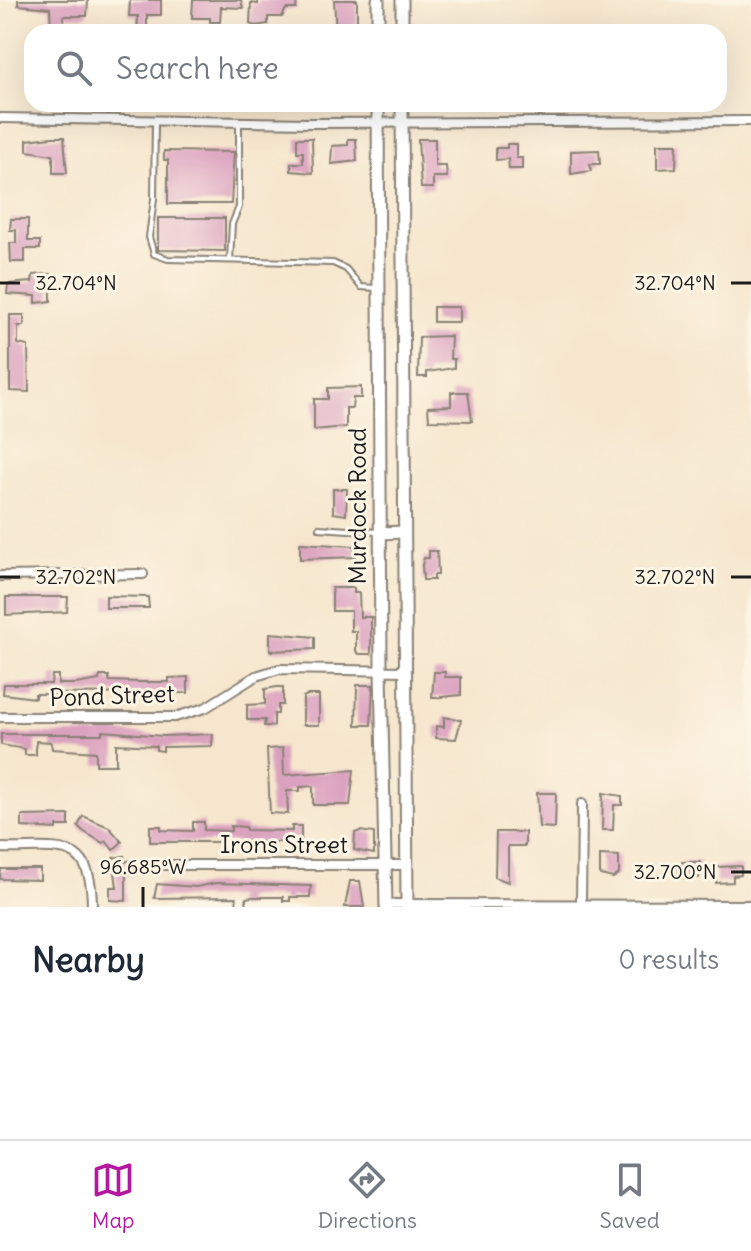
<!DOCTYPE html>
<meta charset="utf-8">
<style>
body{margin:0;font-family:Delius,sans-serif;background:#f6f6f7;color:#1f2937}
.list{margin:0;padding:0;list-style:none}
h2{display:flex;justify-content:space-between;align-items:center;height:104px;margin:0;padding:0 32px;font-size:34px}
h2 small{font-size:26px;font-weight:400;color:#747a83}
.icon{flex:none;width:44px;height:44px;fill:none;stroke:currentColor;stroke-width:2;stroke-linecap:round;stroke-linejoin:round}
.map{position:relative;flex:none;width:751px;height:907px;overflow:hidden}
.search{position:absolute;background:#fff;box-shadow:0 8px 32px #0002;left:24px;right:24px;top:24px;height:88px;display:flex;align-items:center;gap:20px;box-sizing:border-box;padding:0 28px;border-radius:24px;color:#747a83;font-size:30px}
.sheet{height:232px;background:#fff}
nav{display:flex;justify-content:space-around;align-items:center;box-sizing:border-box;height:112px;border-top:2px solid #e0e1e3;background:#fff;font-size:22px;color:#747a83}
nav a{display:grid;justify-items:center;gap:4px}
nav .on{color:#b5179e}
.map>svg:first-child{display:block}
.building{fill:#dba2c0}
.lines{fill:none;stroke-linecap:round;stroke-linejoin:round}
.service-casing{stroke:#898174;stroke-width:8}
.minor-casing{stroke:#898174;stroke-width:12}
.secondary-casing{stroke:#898174;stroke-width:15}
.service{stroke:#fff;stroke-width:4}
.minor{stroke:#fff;stroke-width:8}
.secondary{stroke:#fff;stroke-width:11}
.ticks{fill:none;stroke:#1c1c1c;stroke-width:3}
.labels{text-anchor:middle;stroke-width:6;stroke-linejoin:round;paint-order:stroke}
.street-label{font-size:24px;fill:#1c1c1c;stroke:#fcf5e5}
.ticks-label{font-size:20px;text-anchor:middle;fill:#1c1c1c;stroke:#fcf5e5;stroke-width:6;stroke-linejoin:round;paint-order:stroke}
</style>
<div class="map">
<svg width="751" height="907" viewBox="0 0 751 907">
<rect width="100%" height="100%" fill="#fcf5e5"/>
<filter id="ink" filterUnits="userSpaceOnUse"><feTurbulence type="fractalNoise" baseFrequency=".0125" numOctaves="2"/><feDisplacementMap in="SourceGraphic" scale="16" xChannelSelector="R" yChannelSelector="G"/><feConvolveMatrix kernelMatrix="1 2 1 2 8 2 1 2 1" color-interpolation-filters="sRGB"/></filter>
<filter id="wash" filterUnits="userSpaceOnUse"><feTurbulence type="fractalNoise" baseFrequency=".006" numOctaves="4" result="noise"/><feDisplacementMap in="SourceGraphic" scale="32" xChannelSelector="R" yChannelSelector="G"/><feGaussianBlur stdDeviation="1.8" result="paint"/><feColorMatrix in="noise" values="0 0 0 0 0 0 0 0 0 0 0 0 0 0 0 0 0 1.4 0 .05"/><feComposite in="paint" operator="in"/></filter>
<g filter="url(#wash)">
<rect width="100%" height="100%" fill="#f6e6cd"/>
<g id="blocks">
<g class="building">
<path d="M18,0H88L87,16H64V32H51L50,8L18,5Z"/>
<path d="M130,0H161V15H147V32H137L138,16H129Z"/>
<path d="M193,0H241L243,8L221,7L220,22H210V18H192Z"/>
<path d="M258,0H297L296,9H286L282,17H268V24L255,26L250,24L251,3L258,4Z"/>
<path d="M334,0H357V32H336Z"/>
<path d="M52,137H64L67,173H53V155L27,151V140Z"/>
<path d="M297,138H312L313,173L291,171V163H303V152H297Z"/>
<path d="M348,139H356L357,161L331,164L332,146L348,145Z"/>
<path d="M418,139H435V166H446L447,177H433V188H421Z"/>
<path d="M507,144H516V158H522V169H509L508,159L496,160V148H507Z"/>
<path d="M657,144H677L676,168L657,169Z"/>
<path d="M599,150L600,164H590L591,171L571,174V151Z"/>
<path d="M164,151L234,152L231,204H168V160H164Z"/>
<path d="M158,218H225V251L158,250Z"/>
<path d="M11,219H28V241H40V249H25V262H11L10,243H16V230H10Z"/>
<path d="M51,274V301L36,303V296L7,294L8,284L32,282L33,275Z"/>
<rect x="433" y="307" width="26" height="15"/>
<path d="M10,315H24V326H18V344L28,346L29,392L10,391Z"/>
<path d="M451,336L450,359H454V368L427,372V377H418L419,337Z"/>
<path d="M361,387V398H353L352,408H346V427L314,430V399H328V388Z"/>
<path d="M451,392H468L472,421L429,420L428,407L451,406Z"/>
<path d="M333,489H347L346,515L333,513Z"/>
<path d="M300,543L354,546L356,557L300,559Z"/>
<path d="M429,551H437L438,575H434V580H423L422,565L424,558H429Z"/>
<path d="M332,588H354V593H359L360,617H371V654H359L356,651V631H351V611H332Z"/>
<path d="M106,596L148,597L149,608H106Z"/>
<path d="M6,597H68L67,612L6,615Z"/>
<path d="M270,633L315,637V649L270,651Z"/>
<path d="M434,672H445V677H461V695L432,698Z"/>
<path d="M52,675H58V684H76L99,680L100,676H109V681L139,682H169V678L188,677V693L35,694V698L3,694L4,684H51Z"/>
<path d="M357,685H373L371,725H356Z"/>
<path d="M277,687H283V705H278V714H274V726H264L265,720H247V705L265,704V689Z"/>
<path d="M307,695H319V725H303V697Z"/>
<path d="M444,717L461,720L456,739L436,738V726L444,727Z"/>
<path d="M102,731L163,736L213,734L212,746L163,747V751L156,750V746L116,744V765H96V752L52,749L51,742L36,741V755H25V749L1,745V734H102Z"/>
<path d="M283,748L284,775L354,770L350,805H313V786L300,787V791H287L288,814L270,813L267,749Z"/>
<path d="M537,793H556L555,828L539,827Z"/>
<path d="M603,793L622,796V805H614L613,830H602Z"/>
<path d="M69,815V826H57V829L22,827V816Z"/>
<path d="M83,816L109,827L122,842L113,850L106,841L103,843L83,831L78,826Z"/>
<path d="M193,822H204V830L231,831V826L246,827V830L292,831V826H301V842H150V826H161V830L193,831Z"/>
<path d="M360,831L374,833V854L354,850L355,833Z"/>
<path d="M496,832H525V846H508V882L495,877Z"/>
<path d="M600,855L619,856V874L613,878L600,875Z"/>
<path d="M124,856L125,862L131,860L134,873L126,874V901L110,900V887H117L113,858Z"/>
<path d="M682,862H700L699,878H674V867H681Z"/>
<path d="M741,866V875L733,876V882L716,883V867Z"/>
<path d="M1,869H40V880L0,879Z"/>
<path d="M350,881H360L364,907H345Z"/>
<path d="M216,883L311,886L310,897H290V901H283V897H252L246,898V907H237L236,897L154,898L157,884L196,887Z"/>
</g>
</g>
</g>
<g filter="url(#ink)">
<use href="#blocks" fill-opacity="0" stroke="#898174" stroke-width="2"/>
<g class="lines">
<g class="service-casing">
<g id="service">
<path d="M155,122L154,199L149,237L154,254L168,259L333,263L346,269L361,287L376,288"/>
<path d="M230,260L232,224L239,207V123"/>
<path d="M319,528L378,532"/>
</g>
</g>
<g class="minor-casing">
<g id="minor">
<path d="M0,118L312,123L751,121"/>
<path d="M0,576L143,574"/>
<path d="M0,717H175L205,708L256,676L279,669L405,671"/>
<path d="M0,848C58,850 92,834 92,907"/>
<path d="M162,865H407"/>
<path d="M386,904L751,905"/>
<path d="M581,907L582,804"/>
</g>
</g>
<g class="secondary-casing">
<g id="secondary">
<path d="M378,0V32"/>
<path d="M402,0V32"/>
<path d="M378,104L381,671L386,907"/>
<path d="M402,104L407,907"/>
<path d="M380,533L404,532"/>
</g>
</g>
<use href="#service" class="service"/>
<use href="#minor" class="minor"/>
<use href="#secondary" class="secondary"/>
</g>
</g>
<path class="ticks" d="M0,283H20M731,283H751M0,577H20M731,577H751M731,872H751M143,887V907"/>
<g class="labels">
<g class="street-label">
<text transform="translate(358 506) rotate(-90)" y="8">Murdock Road</text>
<text transform="translate(112 696) rotate(-2)" y="8">Pond Street</text>
<text x="284" y="853">Irons Street</text>
</g>
</g>
<g class="ticks-label">
<text x="76" y="290">32.704°N</text>
<text x="675" y="290">32.704°N</text>
<text x="76" y="584">32.702°N</text>
<text x="675" y="584">32.702°N</text>
<text x="143" y="874">96.685°W</text>
<text x="675" y="879">32.700°N</text>
</g>
</svg>
<div class="search"><svg class="icon" aria-label="search" viewBox="0 0 24 24"><circle cx="10" cy="10" r="6"/><path d="M15 15l6 6"/></svg>Search here</div>
</div>
<section class="sheet">
<h2>Nearby<small>0 results</small></h2>
<ul class="list">
</ul>
</section>
<nav>
<a class="on"><svg class="icon" aria-label="map" viewBox="0 0 24 24"><path d="M3 6l6-2 6 2 6-2v14l-6 2-6-2-6 2zM9 4v14M15 6v14"/></svg>Map</a>
<a><svg class="icon" aria-label="directions" viewBox="0 0 24 24"><path d="M12 3l9 9-9 9-9-9zM9 14v-3h6M13 9l2 2-2 2"/></svg>Directions</a>
<a><svg class="icon" aria-label="saved" viewBox="0 0 24 24"><path d="M7 4h10v16l-5-4-5 4z"/></svg>Saved</a>
</nav>
